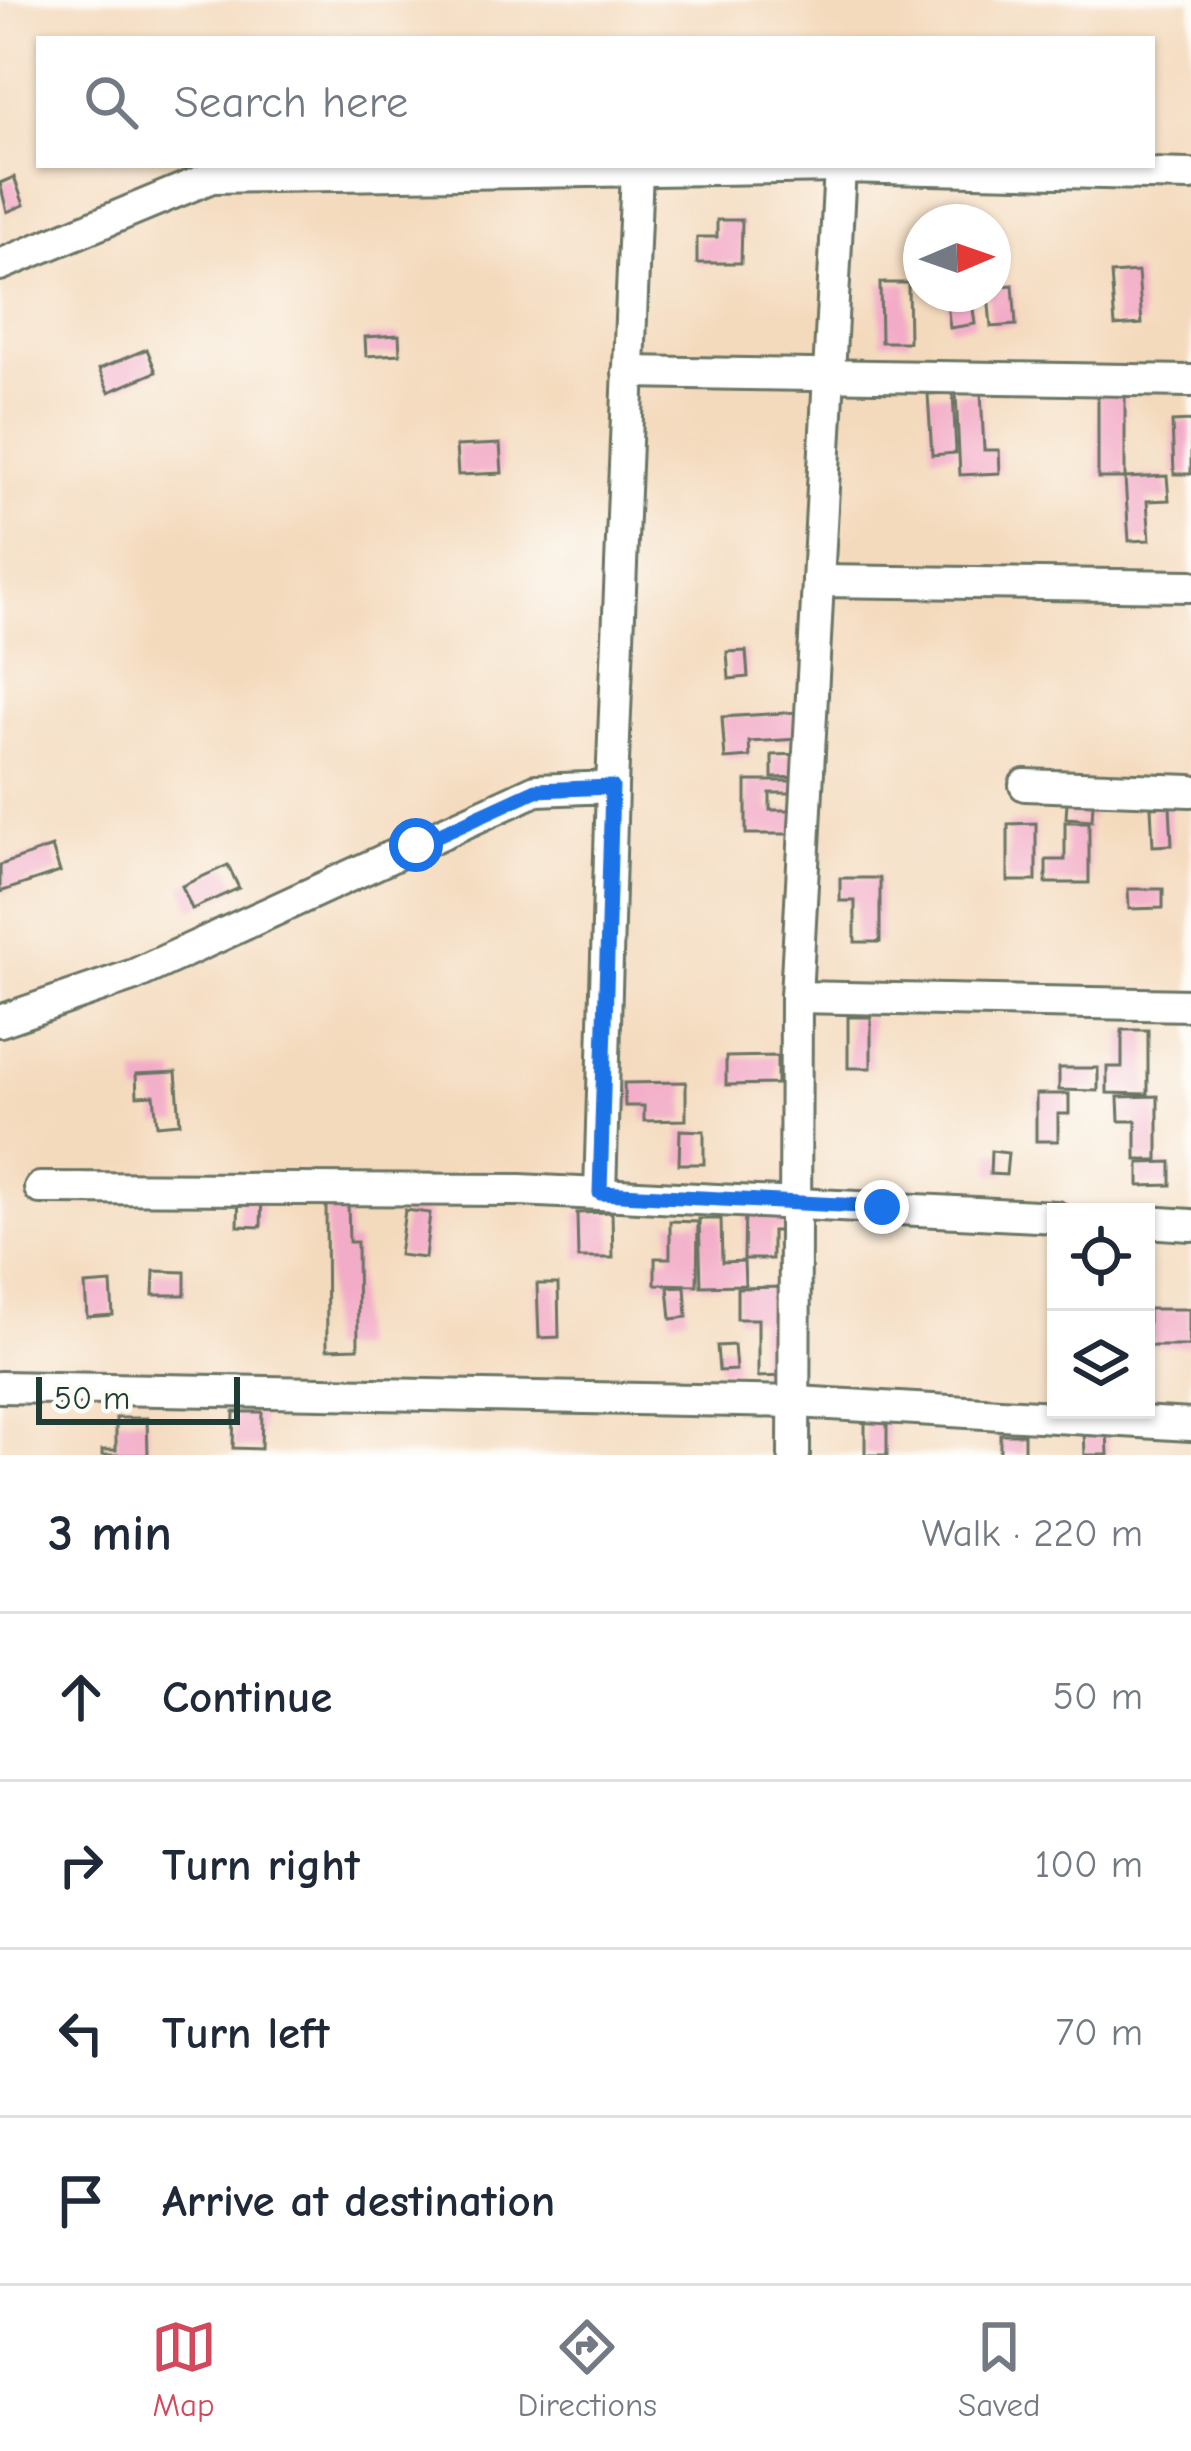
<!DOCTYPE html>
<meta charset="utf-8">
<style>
body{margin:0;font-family:"Comic Neue",sans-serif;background:#f6f6f7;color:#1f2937}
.controls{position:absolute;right:36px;bottom:36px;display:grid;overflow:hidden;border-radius:0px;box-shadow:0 3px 9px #0004}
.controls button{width:108px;height:108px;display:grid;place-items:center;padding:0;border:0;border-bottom:3px solid #e0e1e3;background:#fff;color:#1f2937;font:60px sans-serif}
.compass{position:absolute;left:903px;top:204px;width:108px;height:108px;border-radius:50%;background:#fff;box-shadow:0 3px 9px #0004;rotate:88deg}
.scale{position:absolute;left:36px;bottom:30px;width:204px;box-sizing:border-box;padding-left:12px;border:6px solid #1f3d34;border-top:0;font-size:33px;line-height:42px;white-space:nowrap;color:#1f3d34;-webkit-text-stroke:9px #fdfcf7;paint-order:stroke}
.stop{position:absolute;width:36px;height:36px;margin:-27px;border:9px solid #1a73e8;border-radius:50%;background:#fff}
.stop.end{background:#1a73e8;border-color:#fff;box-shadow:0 3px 12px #0008}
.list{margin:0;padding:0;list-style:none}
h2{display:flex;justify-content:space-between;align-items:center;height:156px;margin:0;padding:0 48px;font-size:51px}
h2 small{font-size:39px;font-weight:400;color:#747a83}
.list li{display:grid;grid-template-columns:78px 1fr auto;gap:36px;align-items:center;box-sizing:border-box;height:168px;padding:0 48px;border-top:3px solid #e0e1e3}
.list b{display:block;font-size:45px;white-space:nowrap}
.list em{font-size:39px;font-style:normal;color:#747a83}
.icon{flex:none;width:66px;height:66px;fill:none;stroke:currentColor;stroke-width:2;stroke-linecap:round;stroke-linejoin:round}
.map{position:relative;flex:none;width:1191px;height:1455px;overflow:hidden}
.search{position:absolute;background:#fff;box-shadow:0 3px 9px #0004;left:36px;right:36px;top:36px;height:132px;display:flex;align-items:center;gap:30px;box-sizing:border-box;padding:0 42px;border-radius:0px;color:#747a83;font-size:45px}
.sheet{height:828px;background:#fff}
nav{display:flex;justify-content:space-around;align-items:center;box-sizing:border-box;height:168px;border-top:3px solid #e0e1e3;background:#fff;font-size:33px;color:#747a83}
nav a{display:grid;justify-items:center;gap:6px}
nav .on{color:#d1495b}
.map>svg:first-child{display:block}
.building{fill:#f3acc7}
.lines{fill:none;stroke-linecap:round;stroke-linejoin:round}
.street-casing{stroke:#6a7464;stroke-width:36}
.street{stroke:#fff;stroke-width:30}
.route{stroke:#1a73e8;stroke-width:15}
</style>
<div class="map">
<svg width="1191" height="1455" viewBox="0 0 1191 1455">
<rect width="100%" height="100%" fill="#fdfcf7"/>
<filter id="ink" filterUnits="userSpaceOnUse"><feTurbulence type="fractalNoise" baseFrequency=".00833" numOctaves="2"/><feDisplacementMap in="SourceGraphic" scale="24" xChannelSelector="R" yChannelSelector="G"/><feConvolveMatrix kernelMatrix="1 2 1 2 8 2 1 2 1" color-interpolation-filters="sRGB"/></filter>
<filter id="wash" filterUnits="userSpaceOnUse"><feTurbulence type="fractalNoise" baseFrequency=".004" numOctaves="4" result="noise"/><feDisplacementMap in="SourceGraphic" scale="48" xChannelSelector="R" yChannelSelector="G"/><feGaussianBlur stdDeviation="2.7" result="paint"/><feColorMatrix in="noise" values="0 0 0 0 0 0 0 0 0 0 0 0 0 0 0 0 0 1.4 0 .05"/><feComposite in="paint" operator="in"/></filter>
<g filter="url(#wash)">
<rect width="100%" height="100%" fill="#f4dabd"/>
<g id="blocks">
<g class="building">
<path d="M14,177L24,205L7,212L0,183Z"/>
<path d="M717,220H742L741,263H697V237H717Z"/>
<path d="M1138,272L1142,324L1115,326L1111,274Z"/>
<path d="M880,283H908L909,342H881Z"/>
<path d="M1013,285L1016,325L991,327L988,294L993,287Z"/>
<path d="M971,294L975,324L950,328L946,295Z"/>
<path d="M399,335L400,354L366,356L365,337Z"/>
<path d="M147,349L156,372L109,392L99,369Z"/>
<path d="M981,392L984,450H999L1000,473L960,475L956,393Z"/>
<path d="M953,393L956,453L932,455L928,394Z"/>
<rect x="1098" y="395" width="27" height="83"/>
<path d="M1191,421V474H1174L1172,422Z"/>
<path d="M500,444L502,473L458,475L456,446Z"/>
<path d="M1167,476L1169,500L1147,501L1150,540L1129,541L1125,478Z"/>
<path d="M746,651L748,677L729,679L727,652Z"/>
<path d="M798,712L799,739L749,742L750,757L725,759L722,717Z"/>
<path d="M803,754L804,777L772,778V755Z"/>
<path d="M746,781H804V793H770V810H800V834H746Z"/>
<path d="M1067,802L1093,803L1092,820L1066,818Z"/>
<path d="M1170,806L1172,845L1153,846L1151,807Z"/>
<path d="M1065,822H1089V883H1046V860H1065Z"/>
<path d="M1036,823V881H1008V824Z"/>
<path d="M52,847L60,872L0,892V865Z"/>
<path d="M228,865L239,888L192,909L182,886Z"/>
<path d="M840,878H880V942H855V901H840Z"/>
<path d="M1128,889H1163V908L1129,909Z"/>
<rect x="848" y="1017" width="23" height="51"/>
<path d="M1122,1030H1148V1094L1107,1093V1067H1122Z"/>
<path d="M777,1056V1084L726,1085V1057Z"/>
<path d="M1059,1068H1098V1091L1059,1090Z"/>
<path d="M176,1072L180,1123L157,1125L154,1095L137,1096L136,1074Z"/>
<path d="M686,1082V1120L644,1121V1106H625L624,1083Z"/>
<path d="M1036,1094H1069V1114H1058V1141H1036Z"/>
<path d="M1158,1096V1160H1136V1121H1119L1118,1097Z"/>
<path d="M680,1130L704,1131V1164H679Z"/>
<path d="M991,1151L1008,1153L1006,1175L990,1174Z"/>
<path d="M1171,1162V1185L1139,1186V1163Z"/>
<path d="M239,1190H262L261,1227L238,1226Z"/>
<path d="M348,1203L349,1242H357L358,1348L327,1349L326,1204Z"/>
<path d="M745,1204H785V1231H772V1259H744Z"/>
<path d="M405,1210L430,1213L425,1258L399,1255Z"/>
<path d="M612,1212L613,1258H578L577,1213Z"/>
<path d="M699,1219H721L722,1262L744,1261L745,1285L701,1286Z"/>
<path d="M670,1221L698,1222L697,1285L655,1284V1258H670Z"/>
<path d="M154,1271L185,1272V1295H153Z"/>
<path d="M111,1283L113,1315L87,1317L85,1285Z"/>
<path d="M537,1284H558L559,1337L539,1338Z"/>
<path d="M685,1286L687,1317L671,1319L668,1287Z"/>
<path d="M784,1287L785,1376L758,1377V1319H737V1288Z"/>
<rect x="1148" y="1309" width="41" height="37"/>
<path d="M734,1345L736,1370L719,1371L717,1346Z"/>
<path d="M234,1412H262L261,1449L233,1448Z"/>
<path d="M116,1418H147L148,1455H102V1450H116Z"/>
<rect x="865" y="1419" width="22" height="36"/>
<path d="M1107,1429L1108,1455H1085L1084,1430Z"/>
<rect x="1000" y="1434" width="24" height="21"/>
</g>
</g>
</g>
<g filter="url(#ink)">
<use href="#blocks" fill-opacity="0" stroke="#6a7464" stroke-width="3"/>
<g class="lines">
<g class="street-casing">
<g id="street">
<path d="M0,265L212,177L840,167"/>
<path d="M628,372L1191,381"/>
<path d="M818,581L1191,586"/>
<path d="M1025,785L1191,791"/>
<path d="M612,787L637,170"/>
<path d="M796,997L1191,1005"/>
<path d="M0,1021L134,975L536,790L612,787L600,1193"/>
<path d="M40,1188L520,1190L1056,1217"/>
<path d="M1146,1222L1191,1225"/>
<path d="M0,1387L797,1402L1191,1425"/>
<path d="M794,1455L796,997L840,167L1191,175"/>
</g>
</g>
<use href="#street" class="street"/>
</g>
</g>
<g class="lines" filter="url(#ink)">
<path class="route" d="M416,845L536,790L612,787L600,1193L882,1207"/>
</g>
</svg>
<div class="controls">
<button><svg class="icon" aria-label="locate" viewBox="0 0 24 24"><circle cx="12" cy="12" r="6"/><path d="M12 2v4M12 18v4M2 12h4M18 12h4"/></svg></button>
<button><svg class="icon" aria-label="layers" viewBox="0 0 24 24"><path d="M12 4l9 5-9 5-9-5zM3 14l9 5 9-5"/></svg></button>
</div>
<svg class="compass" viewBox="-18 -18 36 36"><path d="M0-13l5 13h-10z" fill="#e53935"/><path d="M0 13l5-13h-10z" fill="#747a83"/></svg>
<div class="scale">50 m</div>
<div class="stop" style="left:416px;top:845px"></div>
<div class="stop end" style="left:882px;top:1207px"></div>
<div class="search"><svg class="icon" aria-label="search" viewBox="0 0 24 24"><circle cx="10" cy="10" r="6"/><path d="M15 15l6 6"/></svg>Search here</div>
</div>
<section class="sheet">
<h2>3 min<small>Walk · 220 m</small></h2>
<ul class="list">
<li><svg class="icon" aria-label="ahead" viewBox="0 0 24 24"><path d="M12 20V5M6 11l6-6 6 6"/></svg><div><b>Continue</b></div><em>50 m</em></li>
<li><svg class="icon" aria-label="right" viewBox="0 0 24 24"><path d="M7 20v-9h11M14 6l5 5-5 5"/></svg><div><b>Turn right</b></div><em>100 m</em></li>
<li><svg class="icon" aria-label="left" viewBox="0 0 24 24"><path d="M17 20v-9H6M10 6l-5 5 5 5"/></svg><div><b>Turn left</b></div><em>70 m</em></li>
<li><svg class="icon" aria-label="arrive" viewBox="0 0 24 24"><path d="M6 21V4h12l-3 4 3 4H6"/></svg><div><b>Arrive at destination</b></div></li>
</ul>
</section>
<nav>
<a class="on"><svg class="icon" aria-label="map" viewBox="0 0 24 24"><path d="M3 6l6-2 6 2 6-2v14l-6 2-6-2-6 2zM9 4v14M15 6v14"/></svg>Map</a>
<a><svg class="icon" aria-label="directions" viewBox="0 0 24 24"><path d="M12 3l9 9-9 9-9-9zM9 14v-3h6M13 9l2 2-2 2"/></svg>Directions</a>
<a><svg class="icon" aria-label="saved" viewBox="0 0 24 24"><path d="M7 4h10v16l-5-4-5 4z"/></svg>Saved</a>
</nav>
